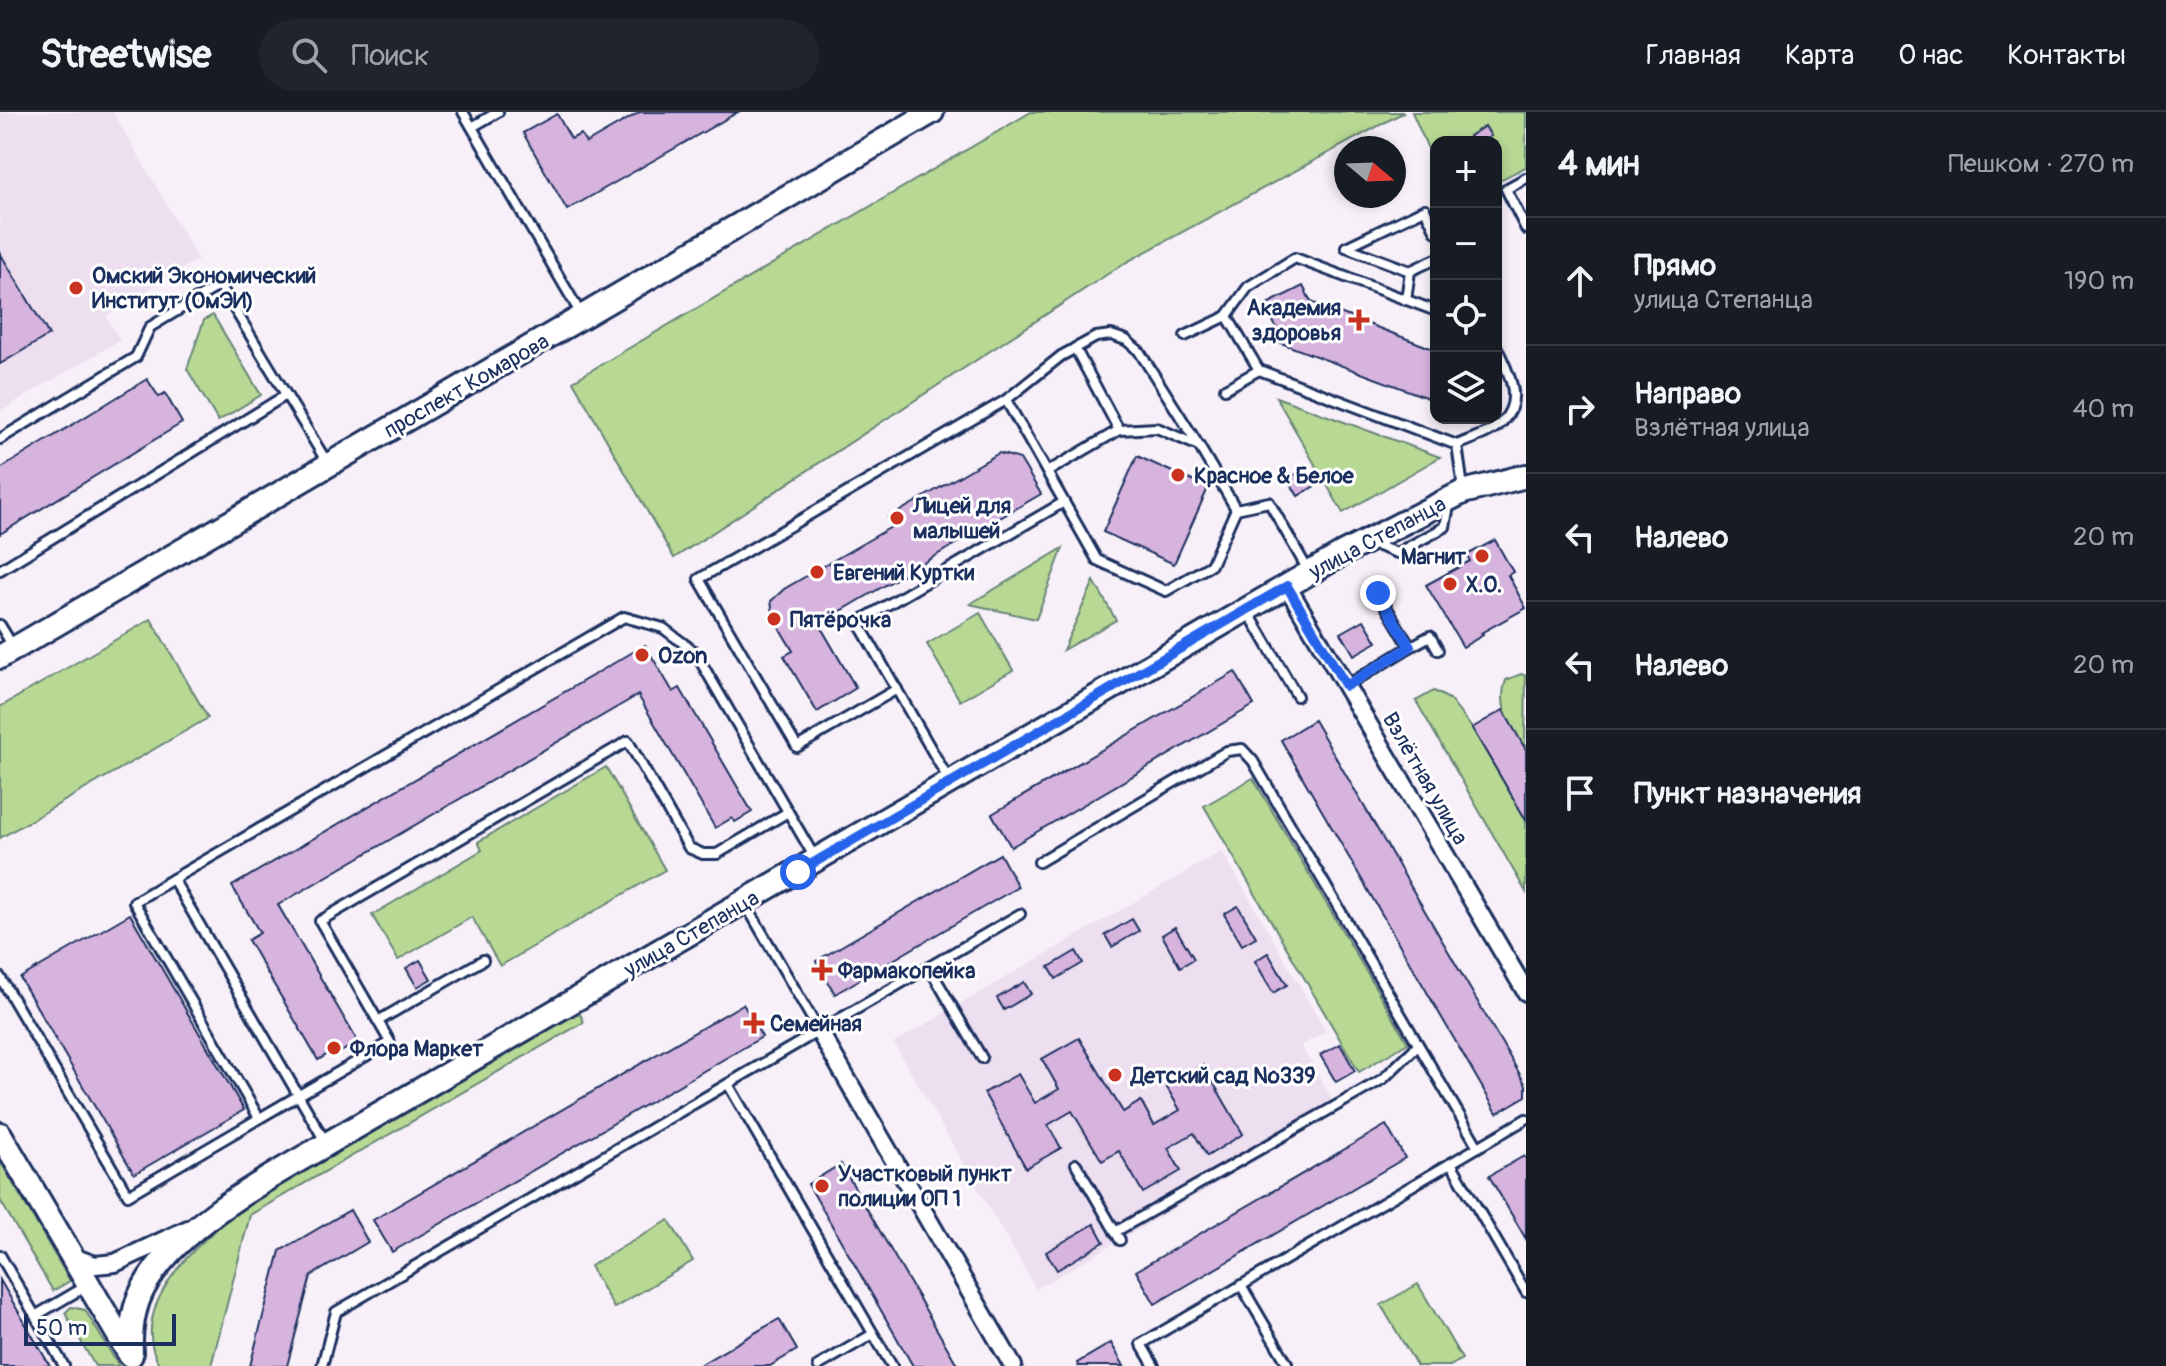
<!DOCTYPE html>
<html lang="ru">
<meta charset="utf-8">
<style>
body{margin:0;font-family:Pangolin,sans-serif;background:#20242c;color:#f1f3f6}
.controls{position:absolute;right:24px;top:24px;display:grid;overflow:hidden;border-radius:16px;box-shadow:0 4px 12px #0003}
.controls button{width:72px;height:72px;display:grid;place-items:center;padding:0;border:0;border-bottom:2px solid #363941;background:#171b24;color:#f1f3f6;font:40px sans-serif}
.compass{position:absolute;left:1334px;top:24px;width:72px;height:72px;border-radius:50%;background:#171b24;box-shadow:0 4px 12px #0003;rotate:109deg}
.scale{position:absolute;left:24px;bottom:20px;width:152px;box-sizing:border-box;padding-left:8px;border:4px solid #1b2f5e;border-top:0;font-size:22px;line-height:28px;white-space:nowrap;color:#1b2f5e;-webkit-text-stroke:6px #fff;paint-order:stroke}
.stop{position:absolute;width:24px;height:24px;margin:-18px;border:6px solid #2563eb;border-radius:50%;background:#fff}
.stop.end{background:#2563eb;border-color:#fff;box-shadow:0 2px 8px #0008}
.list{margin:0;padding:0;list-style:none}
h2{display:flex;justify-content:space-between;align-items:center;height:104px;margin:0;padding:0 32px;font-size:34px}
h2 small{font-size:26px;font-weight:400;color:#9ea1a6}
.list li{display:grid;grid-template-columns:52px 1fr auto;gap:24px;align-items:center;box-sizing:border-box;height:128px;padding:0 32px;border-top:2px solid #363941}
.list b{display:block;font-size:30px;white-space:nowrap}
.list p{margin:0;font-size:26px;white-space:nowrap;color:#9ea1a6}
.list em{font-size:26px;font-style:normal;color:#9ea1a6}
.icon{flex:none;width:44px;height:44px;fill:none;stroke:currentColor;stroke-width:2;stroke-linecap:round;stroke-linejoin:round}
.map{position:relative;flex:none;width:1526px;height:1254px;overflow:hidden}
header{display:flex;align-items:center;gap:48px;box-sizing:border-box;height:112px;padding:0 40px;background:#171b24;border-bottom:2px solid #363941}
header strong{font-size:38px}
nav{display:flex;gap:44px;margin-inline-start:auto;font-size:28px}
.search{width:560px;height:72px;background:#20242c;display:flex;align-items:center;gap:20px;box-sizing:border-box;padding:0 28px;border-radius:44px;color:#9ea1a6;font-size:30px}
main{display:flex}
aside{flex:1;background:#171b24}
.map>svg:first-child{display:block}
.built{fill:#eddef0}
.green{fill:#b7d993;stroke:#698478;stroke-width:2}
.building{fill:#d7b4de;stroke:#1b2f5e;stroke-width:2}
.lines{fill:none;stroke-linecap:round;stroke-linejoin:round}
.lane-casing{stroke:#1b2f5e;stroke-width:14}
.street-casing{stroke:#1b2f5e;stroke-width:22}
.secondary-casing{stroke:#1b2f5e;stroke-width:28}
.lane{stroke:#fff;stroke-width:8}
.street{stroke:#fff;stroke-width:16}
.secondary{stroke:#fff;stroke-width:22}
.route{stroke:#2563eb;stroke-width:10}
.poi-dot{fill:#c8321e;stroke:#fff;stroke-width:3}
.labels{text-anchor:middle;stroke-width:6;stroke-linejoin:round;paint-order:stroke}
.poi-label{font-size:22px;font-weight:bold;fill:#1b2f5e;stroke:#fff;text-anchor:start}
.street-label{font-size:22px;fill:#1b2f5e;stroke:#fff}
</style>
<header>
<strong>Streetwise</strong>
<div class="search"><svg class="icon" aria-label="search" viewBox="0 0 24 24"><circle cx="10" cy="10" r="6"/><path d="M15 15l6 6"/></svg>Поиск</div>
<nav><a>Главная</a><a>Карта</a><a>О нас</a><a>Контакты</a></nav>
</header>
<main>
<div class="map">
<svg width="1526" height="1254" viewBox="0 0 1526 1254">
<rect width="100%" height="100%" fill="#f7f0f8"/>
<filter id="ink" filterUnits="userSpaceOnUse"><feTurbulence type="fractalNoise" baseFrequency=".0125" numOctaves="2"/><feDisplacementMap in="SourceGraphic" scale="16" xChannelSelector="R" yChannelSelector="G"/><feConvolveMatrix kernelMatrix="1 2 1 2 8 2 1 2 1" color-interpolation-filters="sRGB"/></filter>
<g filter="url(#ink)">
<g class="built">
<path d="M0,0H113L198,147L106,204L120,228L0,299Z"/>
<path d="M1222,739L1326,919L1301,934L1339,1000L1036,1177L894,931Z"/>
</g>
<g class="green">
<path d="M1031,0H1404L1123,152L674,446L573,269Z"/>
<path d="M1412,0H1526V55L1496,70V30H1436V55Z"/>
<path d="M213,203L261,283L218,309L187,257L204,208Z"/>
<path d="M1276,285L1440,345L1343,401Z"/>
<path d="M1063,436L1036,507L970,492Z"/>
<path d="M1094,469L1116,508L1063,538Z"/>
<path d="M980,501L1013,558L960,589L927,532Z"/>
<path d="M151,507L208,606L0,726V595Z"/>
<path d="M1521,562L1526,564L1525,637C1512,614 1496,596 1506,568Z"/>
<path d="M1434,579L1449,587L1472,616L1526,708V780L1416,589Z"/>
<path d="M606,655L665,758L500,854L472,805L398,848L372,803L482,738L478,730Z"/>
<path d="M1253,666L1408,931L1359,960L1204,694Z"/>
<path d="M580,902L584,910L250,1103L211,1254H160C124,1192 202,1127 245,1093L559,910Z"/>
<path d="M0,1049L70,1169L53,1179L0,1088Z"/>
<path d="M669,1108L693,1149L614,1196L590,1154Z"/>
<path d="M1418,1172L1462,1247L1450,1254H1417L1381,1193Z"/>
<path d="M71,1195L85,1198L119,1254H95L65,1201Z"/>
</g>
<g class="building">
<path d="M640,0H738L567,98L523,21L557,2L571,27L581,22L586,31Z"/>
<path d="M1485,14L1491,24L1482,30H1473L1469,24Z"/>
<path d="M0,141L49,223L0,252Z"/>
<path d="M1303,174L1311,190L1436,238V289L1278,230L1280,223L1265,193Z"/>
<path d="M147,267L159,285L165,281L182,311L0,422V357Z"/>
<path d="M999,341L1020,347L1041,382L819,512L856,576L817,600L784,544L793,539L774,507L771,489L784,477L893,414L888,406Z"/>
<path d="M1137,344L1208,376L1174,452L1103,420Z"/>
<path d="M1308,355L1318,372L1298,384L1288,367Z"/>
<path d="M1495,428L1513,460L1508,463L1526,496L1481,521L1483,523L1463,535L1426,473L1470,449L1467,443Z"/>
<path d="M1364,508L1377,530L1354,543L1341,521Z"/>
<path d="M645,533L673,580L680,576L752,700L735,710L732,706L715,716L638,583L278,793L358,930L339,941L336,937L318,948L248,828L260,821L232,774Z"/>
<path d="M1235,560L1254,593L1011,735L992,702Z"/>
<path d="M1503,598L1526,638V708L1472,616Z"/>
<path d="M1314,608L1526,973V984L1497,1001L1281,628Z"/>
<path d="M1000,742L1018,775L835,882L816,849Z"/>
<path d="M1238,794L1256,825L1242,833L1224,802Z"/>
<path d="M130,802L244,998L134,1062L20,866Z"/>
<path d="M1132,807L1139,819L1112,835L1105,823Z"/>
<path d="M1175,815L1194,847L1180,855L1162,823Z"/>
<path d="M1076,839L1083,851L1056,867L1049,855Z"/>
<path d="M1268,841L1287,873L1273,881L1255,849Z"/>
<path d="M420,848L431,867L417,875L406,856Z"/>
<path d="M1024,870L1031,882L1004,898L997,886Z"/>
<path d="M743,892L762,925L392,1140L373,1108Z"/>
<path d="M1079,926L1123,1000L1141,989L1154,1013L1180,998L1166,974L1203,953L1243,1022L1207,1044L1194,1021L1168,1036L1181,1059L1143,1081L1119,1039L1102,1049L1072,999L1048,1013L1061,1036L1026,1056L984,981L1018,962L1035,991L1059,977L1042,947Z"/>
<path d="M1340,932L1355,959L1336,970L1320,943Z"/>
<path d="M1386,1013L1405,1046L1155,1192L1136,1159Z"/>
<path d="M1524,1044L1526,1047V1127L1489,1064Z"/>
<path d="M841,1052L958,1254H913L871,1181L808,1072Z"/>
<path d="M350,1098L368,1130L311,1164L287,1254H250L280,1139Z"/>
<path d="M1094,1112L1104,1130L1057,1158L1046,1140Z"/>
<path d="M0,1168L50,1254H0Z"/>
<path d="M779,1207L797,1238L770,1254H698Z"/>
<path d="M1111,1231L1124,1254H1078L1077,1251Z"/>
</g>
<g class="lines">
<g class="lane-casing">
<g id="lane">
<path d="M463,0L582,204"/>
<path d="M472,15L498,0"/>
<path d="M1526,66L1506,77L1526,117"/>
<path d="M1346,135L1425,97L1436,120"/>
<path d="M1346,135L1410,159L1436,147"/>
<path d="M1406,188L1410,159"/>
<path d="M1227,204L1259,258L1457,333C1470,327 1492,321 1502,310C1525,287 1507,258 1496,234"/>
<path d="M1185,224L1227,204L1248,175L1295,146L1436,199"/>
<path d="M1075,236L1119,318"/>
<path d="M1225,277L1259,258"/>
<path d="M1006,288L1097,448L1166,479L1211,453L1236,397"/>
<path d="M0,327L136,245L150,215L220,173L328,352"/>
<path d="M1457,333L1463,376"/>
<path d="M1047,360L1119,318L1157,316L1199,334L1236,397L1269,390L1309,460"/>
<path d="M1370,431L1397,441L1445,415L1449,393"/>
<path d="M0,458L286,283"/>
<path d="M1378,481L1410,535L1430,524L1438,538"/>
<path d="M1247,498L1297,584"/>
<path d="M0,513L14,536"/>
<path d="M1346,574L1410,535"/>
<path d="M897,577L797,635L699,467L1006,288L1061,244L1096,225L1111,223L1126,228L1139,239L1199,334"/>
<path d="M950,670L858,510L1064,390"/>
<path d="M1039,750L1227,639L1242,637L1253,649L1478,1035"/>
<path d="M173,767L134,790L259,1006"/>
<path d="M745,791L819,919"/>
<path d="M929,855L982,946"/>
<path d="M0,865L128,1083L390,930L320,809L628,629L689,736L703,742H717L788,700"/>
<path d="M378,909L483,848"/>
<path d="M728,972L892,1254"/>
<path d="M1526,1007L1451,1051L1526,1180"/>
<path d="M326,1031L173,767L624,505L663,516L695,540L815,746"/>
<path d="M1076,1052L1120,1128"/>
<path d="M1115,1120L1383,967L1418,933"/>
<path d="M0,1143L64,1254"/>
<path d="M1241,1173L1287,1251"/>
<path d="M35,1204L88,1173"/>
<path d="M322,1254L336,1200L1020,802"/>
<path d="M818,1254L873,1222"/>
<path d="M1154,1254L1141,1232L1451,1051"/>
</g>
</g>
<g class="street-casing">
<g id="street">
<path d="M1287,474L1526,880"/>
<path d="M819,919L1013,1254"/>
<path d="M73,1145L95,1153L115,1151L188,1117"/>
</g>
</g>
<g class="secondary-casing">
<g id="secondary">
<path d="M0,545L932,0"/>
<path d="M0,1022L130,1243"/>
<path d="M131,1243C130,1220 132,1198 143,1177C175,1115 268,1066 327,1032L1342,442L1463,380L1526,364"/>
</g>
</g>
<use href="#lane" class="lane"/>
<use href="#street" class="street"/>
<use href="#secondary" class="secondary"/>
</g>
</g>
<g class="lines" filter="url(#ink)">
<path class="route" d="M798,760L1287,474L1346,574L1410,535L1378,481"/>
</g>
<g class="poi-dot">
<circle cx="76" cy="176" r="8"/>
<path d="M1355 196h8v8h8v8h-8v8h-8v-8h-8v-8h8z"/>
<circle cx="1178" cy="363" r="8"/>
<circle cx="897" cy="406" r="8"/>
<circle cx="1482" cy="444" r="8"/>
<circle cx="817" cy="460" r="8"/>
<circle cx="1450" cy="472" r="8"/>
<circle cx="774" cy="507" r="8"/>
<circle cx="642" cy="543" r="8"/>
<path d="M818 846h8v8h8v8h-8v8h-8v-8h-8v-8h8z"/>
<path d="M750 899h8v8h8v8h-8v8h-8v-8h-8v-8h8z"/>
<circle cx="334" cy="936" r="8"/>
<circle cx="1115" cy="963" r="8"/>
<circle cx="822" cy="1074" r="8"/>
</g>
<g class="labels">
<g class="poi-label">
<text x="92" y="171">Омский Экономический<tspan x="92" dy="25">Институт (ОмЭИ)</tspan></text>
<text x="1341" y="203" text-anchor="end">Академия<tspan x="1341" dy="25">здоровья</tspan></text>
<text x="1194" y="371">Красное &amp; Белое</text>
<text x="913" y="401">Лицей для<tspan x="913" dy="25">малышей</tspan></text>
<text x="1466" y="452" text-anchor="end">Магнит</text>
<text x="833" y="468">Евгений Куртки</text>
<text x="1466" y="480">X.O.</text>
<text x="790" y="515">Пятёрочка</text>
<text x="658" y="551">Ozon</text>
<text x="838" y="866">Фармакопейка</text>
<text x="770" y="919">Семейная</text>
<text x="350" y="944">Флора Маркет</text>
<text x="1131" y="971">Детский сад №339</text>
<text x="838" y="1069">Участковый пункт<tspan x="838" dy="25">полиции ОП 1</tspan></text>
</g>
<g class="street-label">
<text transform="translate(466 273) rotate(-30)" y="8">проспект Комарова</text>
<text transform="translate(1377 425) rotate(-28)" y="8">улица Степанца</text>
<text transform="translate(1426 666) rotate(60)" y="8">Взлётная улица</text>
<text transform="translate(691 821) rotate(-30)" y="8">улица Степанца</text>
</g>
</g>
</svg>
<div class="controls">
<button>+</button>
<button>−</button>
<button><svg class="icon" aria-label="locate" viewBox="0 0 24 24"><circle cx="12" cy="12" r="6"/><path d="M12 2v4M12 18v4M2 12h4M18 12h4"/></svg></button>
<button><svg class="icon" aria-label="layers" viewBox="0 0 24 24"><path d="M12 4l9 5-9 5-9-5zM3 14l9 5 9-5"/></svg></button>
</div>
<svg class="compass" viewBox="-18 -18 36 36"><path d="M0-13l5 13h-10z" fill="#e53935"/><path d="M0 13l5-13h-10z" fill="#9ea1a6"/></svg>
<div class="scale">50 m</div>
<div class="stop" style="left:798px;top:760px"></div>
<div class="stop end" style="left:1378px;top:481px"></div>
</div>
<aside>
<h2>4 мин<small>Пешком · 270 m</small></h2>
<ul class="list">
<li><svg class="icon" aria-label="ahead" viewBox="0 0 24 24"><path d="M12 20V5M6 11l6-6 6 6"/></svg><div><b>Прямо</b><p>улица Степанца</p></div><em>190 m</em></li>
<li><svg class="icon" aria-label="right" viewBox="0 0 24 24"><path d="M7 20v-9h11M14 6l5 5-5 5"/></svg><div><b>Направо</b><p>Взлётная улица</p></div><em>40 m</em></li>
<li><svg class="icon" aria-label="left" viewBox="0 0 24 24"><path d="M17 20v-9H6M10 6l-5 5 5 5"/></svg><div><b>Налево</b></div><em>20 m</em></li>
<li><svg class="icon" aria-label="left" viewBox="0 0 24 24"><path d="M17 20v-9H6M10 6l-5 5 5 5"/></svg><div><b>Налево</b></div><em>20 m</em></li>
<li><svg class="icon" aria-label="arrive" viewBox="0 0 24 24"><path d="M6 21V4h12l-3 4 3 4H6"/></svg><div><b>Пункт назначения</b></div></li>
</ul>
</aside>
</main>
